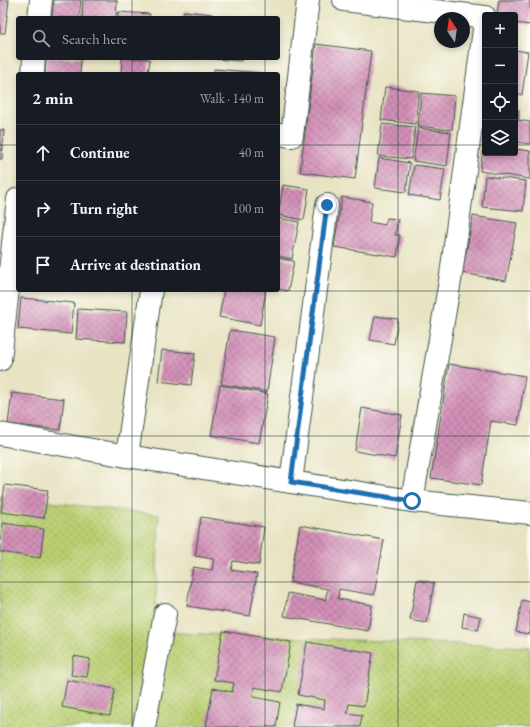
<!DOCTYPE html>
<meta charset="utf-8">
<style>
body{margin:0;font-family:"EB Garamond",serif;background:#20242c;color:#f1f3f6}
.controls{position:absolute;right:12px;top:12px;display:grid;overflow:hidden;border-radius:4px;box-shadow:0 2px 6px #0003}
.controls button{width:36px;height:36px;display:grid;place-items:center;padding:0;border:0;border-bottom:1px solid #363941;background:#171b24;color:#f1f3f6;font:20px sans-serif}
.compass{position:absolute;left:434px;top:12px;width:36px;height:36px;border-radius:50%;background:#171b24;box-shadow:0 2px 6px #0003;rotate:347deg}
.stop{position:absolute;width:12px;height:12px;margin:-9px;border:3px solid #1f6fb2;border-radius:50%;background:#fff}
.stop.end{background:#1f6fb2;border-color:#fff;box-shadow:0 1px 4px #0008}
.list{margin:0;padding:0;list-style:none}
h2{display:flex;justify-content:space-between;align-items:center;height:52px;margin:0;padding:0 16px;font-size:17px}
h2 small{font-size:13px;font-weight:400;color:#9ea1a6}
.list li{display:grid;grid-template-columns:26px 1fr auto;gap:12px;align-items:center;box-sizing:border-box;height:56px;padding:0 16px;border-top:1px solid #363941}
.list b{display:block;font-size:15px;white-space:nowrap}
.list em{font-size:13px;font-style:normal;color:#9ea1a6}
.icon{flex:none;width:22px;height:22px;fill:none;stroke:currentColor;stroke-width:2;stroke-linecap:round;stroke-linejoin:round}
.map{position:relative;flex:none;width:530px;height:727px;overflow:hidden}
.search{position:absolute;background:#171b24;box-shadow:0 2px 6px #0003;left:16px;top:16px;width:264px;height:44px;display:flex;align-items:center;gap:10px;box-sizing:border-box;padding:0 14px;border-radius:4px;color:#9ea1a6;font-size:15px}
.panel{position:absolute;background:#171b24;box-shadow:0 2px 6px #0003;left:16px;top:72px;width:264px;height:220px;border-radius:4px}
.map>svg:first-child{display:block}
.green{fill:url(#green-dots);stroke:#6c8652}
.building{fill:url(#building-cross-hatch)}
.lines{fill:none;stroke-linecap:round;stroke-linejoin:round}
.minor-casing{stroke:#3d5649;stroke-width:24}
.minor{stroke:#fff;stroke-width:22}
.route{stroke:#1f6fb2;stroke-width:5}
.grid{fill:none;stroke:#1f3d34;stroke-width:1;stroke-opacity:0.55}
</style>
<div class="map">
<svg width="530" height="727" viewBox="0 0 530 727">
<defs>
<pattern id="green-dots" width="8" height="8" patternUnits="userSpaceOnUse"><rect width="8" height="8" fill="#bace71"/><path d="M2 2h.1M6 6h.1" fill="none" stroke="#97a85e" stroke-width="1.8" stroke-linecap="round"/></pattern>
<pattern id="building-cross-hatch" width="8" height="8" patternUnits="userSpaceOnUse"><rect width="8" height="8" fill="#d390b8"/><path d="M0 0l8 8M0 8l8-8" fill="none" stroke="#ab7796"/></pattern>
</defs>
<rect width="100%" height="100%" fill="#fdfcf7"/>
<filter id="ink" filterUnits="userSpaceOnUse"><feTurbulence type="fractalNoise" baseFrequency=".025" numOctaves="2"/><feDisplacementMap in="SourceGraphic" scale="8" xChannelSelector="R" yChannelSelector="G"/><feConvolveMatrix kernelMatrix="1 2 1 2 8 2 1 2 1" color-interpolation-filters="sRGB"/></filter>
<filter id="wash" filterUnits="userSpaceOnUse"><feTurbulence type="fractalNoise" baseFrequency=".012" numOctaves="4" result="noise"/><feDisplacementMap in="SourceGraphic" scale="16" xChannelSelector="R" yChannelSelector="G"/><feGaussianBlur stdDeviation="0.9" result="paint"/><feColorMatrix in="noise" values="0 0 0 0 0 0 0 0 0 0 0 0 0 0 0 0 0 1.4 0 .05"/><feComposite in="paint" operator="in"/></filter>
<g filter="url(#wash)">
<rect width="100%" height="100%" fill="#e8e3c2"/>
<path class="green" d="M0,496L159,515L155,632L530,647V727H0Z"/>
<g id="blocks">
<g class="building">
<path d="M0,0H9L5,33H0Z"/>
<path d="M54,0H81L79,18L52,17Z"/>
<path d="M83,0H117L116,18H82Z"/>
<path d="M499,0H530V25L515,23V15H497Z"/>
<path d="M184,11L212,14V18H183Z"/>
<path d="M118,12L150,14L149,18H118Z"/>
<path d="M316,44L371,51L355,179L300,172Z"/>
<path d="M515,50L528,52L522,95L515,94Z"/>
<path d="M46,58H81L80,74H45Z"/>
<path d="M122,58L150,59L148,74H121Z"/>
<path d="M215,58H241V61L215,59Z"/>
<path d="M214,69L261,73V74H214Z"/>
<path d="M385,87L419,91L415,124L381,120Z"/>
<path d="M421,93L455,96L452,130L418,126Z"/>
<path d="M515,109L519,110L518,120L530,122V144L515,142Z"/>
<path d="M382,124L415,127L411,159L378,156Z"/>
<path d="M418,128L451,132L447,166L413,161Z"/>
<path d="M0,130H4L2,159H0Z"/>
<path d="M484,142H485V153H515V149L530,151V179L480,171Z"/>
<path d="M379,158L410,163L406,192L375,188Z"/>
<path d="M414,165L445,169L440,200L409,195Z"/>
<path d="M485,176L526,181L523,211L482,207Z"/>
<path d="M283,185L309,189L304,220L278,215Z"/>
<path d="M342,197L372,202L369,222L385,225L387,218L398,219L395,235H400L397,257L334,247Z"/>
<path d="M473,216L517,223L506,281L462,273Z"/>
<path d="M278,218L299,222L292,259L278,256Z"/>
<path d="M278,258L294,261L288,291L278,289Z"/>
<path d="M224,290H266L260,325L219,317Z"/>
<path d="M21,298L74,303L71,334L18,329Z"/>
<path d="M78,309L127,312L125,342L76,339Z"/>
<path d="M375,316L398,319L394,344L370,340Z"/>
<path d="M230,330L275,337L267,392L221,384Z"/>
<path d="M162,350L195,353L191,385L158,381Z"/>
<path d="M449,364L525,376L518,425L491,421L481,485L431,478Z"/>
<path d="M220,385L268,394L259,443L211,435Z"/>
<path d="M12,393L64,399L60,430L8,424Z"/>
<path d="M362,408L402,415L395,458L355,451Z"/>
<path d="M5,485L48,490L44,518L1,512Z"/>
<path d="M201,517L264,527L259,565L233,561L231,570L257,574L250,616L187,606L193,567L212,570L214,559L195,556Z"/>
<path d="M3,523L44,529L40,558L0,552V541Z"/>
<path d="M300,525L384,540L374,595L339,589L338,599L372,605L368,631L284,616L288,593L325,600L328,589L290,582Z"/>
<path d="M417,580L434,583L427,623L410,620Z"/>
<path d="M522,600L530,602V634L516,632Z"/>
<path d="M464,613L481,617L478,630L462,627Z"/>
<path d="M223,631L291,642L282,692L254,687L253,697L280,702L276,727H206L213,688L232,692L234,683L214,680Z"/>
<path d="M307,642L373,653L364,706L349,704L347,713L362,715L360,727H292L296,704L324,709L325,700L298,695Z"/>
<path d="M74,656L90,659L87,677L71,675Z"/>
<path d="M67,680L115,689L110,716L62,707Z"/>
</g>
</g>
</g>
<g filter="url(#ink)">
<use href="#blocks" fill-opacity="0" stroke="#3d5649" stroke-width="1"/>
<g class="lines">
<g class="minor-casing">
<g id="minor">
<path d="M344,0L485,17"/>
<path d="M39,18L41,0"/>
<path d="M33,74L34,58"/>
<path d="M278,134L292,136L308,0"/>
<path d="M0,360L18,199"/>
<path d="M0,434L127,456L412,501L530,513"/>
<path d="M127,456L151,290"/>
<path d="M291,482L327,205"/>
<path d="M412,501L451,275L485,22"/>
<path d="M144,727L165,614"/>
</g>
</g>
<use href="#minor" class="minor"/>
</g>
</g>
<g class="lines" filter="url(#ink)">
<path class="route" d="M327,205L291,482L412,501"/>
</g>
<path class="grid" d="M132,0V18M265,0V18M398,0V727M132,58V74M265,58V74M0,145H18M278,145H485M515,145H530M132,290V727M265,290V727M0,291H530M0,436H530M0,582H530"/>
</svg>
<div class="controls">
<button>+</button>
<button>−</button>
<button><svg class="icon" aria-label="locate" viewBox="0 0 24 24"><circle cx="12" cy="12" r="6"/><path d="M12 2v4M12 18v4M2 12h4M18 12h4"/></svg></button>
<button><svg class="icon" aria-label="layers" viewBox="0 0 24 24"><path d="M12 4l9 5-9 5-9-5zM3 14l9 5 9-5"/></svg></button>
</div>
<svg class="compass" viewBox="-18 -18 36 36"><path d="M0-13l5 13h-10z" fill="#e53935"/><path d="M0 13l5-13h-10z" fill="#9ea1a6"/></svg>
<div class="stop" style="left:412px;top:501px"></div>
<div class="stop end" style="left:327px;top:205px"></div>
<div class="search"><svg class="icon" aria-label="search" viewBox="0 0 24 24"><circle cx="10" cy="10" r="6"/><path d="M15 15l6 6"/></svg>Search here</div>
<section class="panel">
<h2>2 min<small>Walk · 140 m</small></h2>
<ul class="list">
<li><svg class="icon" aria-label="ahead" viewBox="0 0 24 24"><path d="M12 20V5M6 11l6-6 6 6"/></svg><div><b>Continue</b></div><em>40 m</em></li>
<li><svg class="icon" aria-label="right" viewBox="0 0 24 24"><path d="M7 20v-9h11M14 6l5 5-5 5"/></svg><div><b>Turn right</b></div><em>100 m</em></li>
<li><svg class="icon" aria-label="arrive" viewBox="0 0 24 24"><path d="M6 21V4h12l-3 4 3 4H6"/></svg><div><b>Arrive at destination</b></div></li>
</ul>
</section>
</div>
